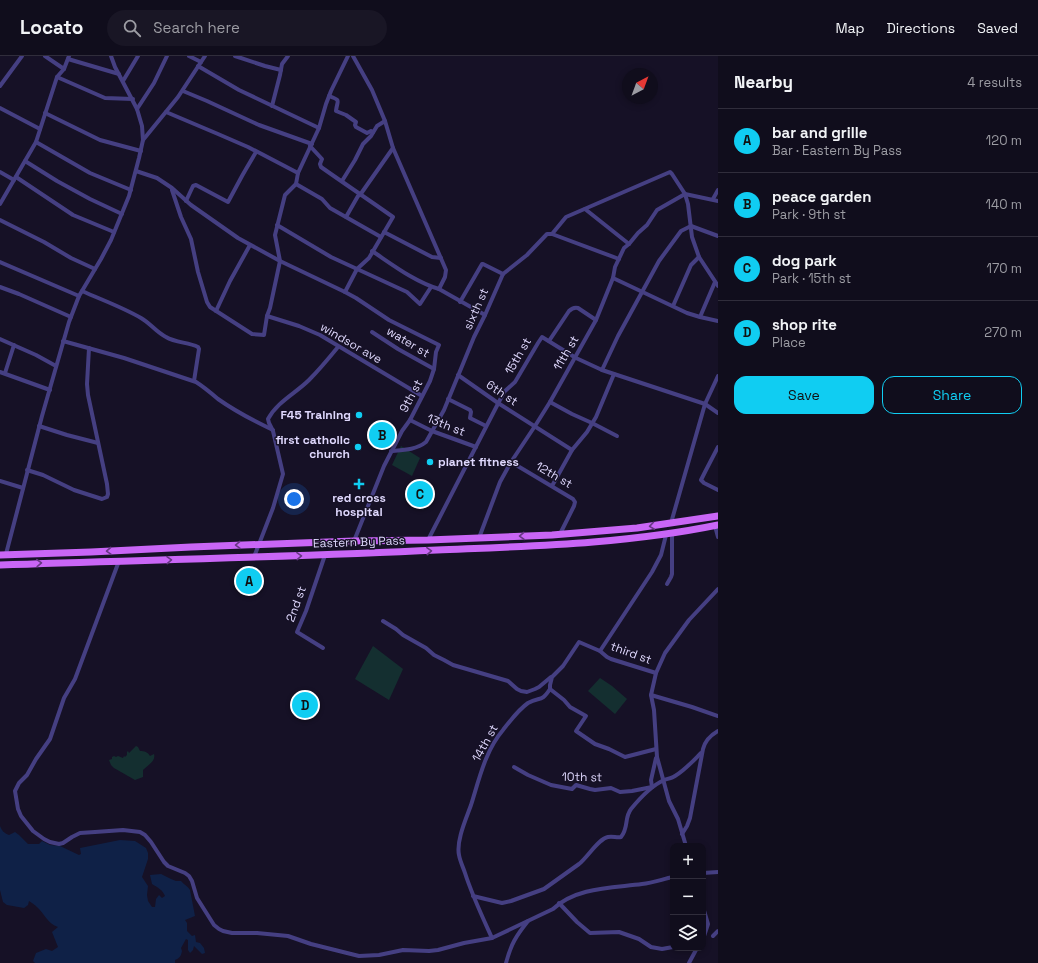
<!DOCTYPE html>
<meta charset="utf-8">
<style>
body{margin:0;font-family:"Space Grotesk",sans-serif;background:#191625;color:#f1f3f6}
.controls{position:absolute;right:12px;bottom:12px;display:grid;overflow:hidden;border-radius:8px;box-shadow:0 2px 6px #0003}
.controls button{width:36px;height:36px;display:grid;place-items:center;padding:0;border:0;border-bottom:1px solid #302d3b;background:#100d1c;color:#f1f3f6;font:20px sans-serif}
.compass{position:absolute;left:622px;top:12px;width:36px;height:36px;border-radius:50%;background:#100d1c;box-shadow:0 2px 6px #0003;rotate:41deg}
.you{position:absolute;left:294px;top:443px;width:14px;height:14px;margin:-10px;border:3px solid #fff;border-radius:50%;background:#1a73e8;box-shadow:0 0 0 6px #1a73e833}
.badge{display:grid;place-items:center;width:26px;height:26px;border-radius:50%;background:#10cdf2;color:#111;font-size:13px;font-weight:700}
.pin{position:absolute;translate:-50% -50%;border:2px solid #fff;box-shadow:0 1px 4px #0006}
.list{margin:0;padding:0;list-style:none}
h2{display:flex;justify-content:space-between;align-items:center;height:52px;margin:0;padding:0 16px;font-size:17px}
h2 small{font-size:13px;font-weight:400;color:#9c9ca3}
.list li{display:grid;grid-template-columns:26px 1fr auto;gap:12px;align-items:center;box-sizing:border-box;height:64px;padding:0 16px;border-top:1px solid #302d3b}
.list b{display:block;font-size:15px;white-space:nowrap}
.list p{margin:0;font-size:13px;white-space:nowrap;color:#9c9ca3}
.list em{font-size:13px;font-style:normal;color:#9c9ca3}
.actions{display:flex;gap:8px;padding:12px 16px}
.actions a{flex:1;padding:9px 0;border:1px solid #10cdf2;border-radius:12px;text-align:center;font-size:14px;color:#10cdf2}
.actions .main{background:#10cdf2;color:#111}
.icon{flex:none;width:22px;height:22px;fill:none;stroke:currentColor;stroke-width:2;stroke-linecap:round;stroke-linejoin:round}
.map{position:relative;flex:none;width:718px;height:907px;overflow:hidden}
header{display:flex;align-items:center;gap:24px;box-sizing:border-box;height:56px;padding:0 20px;background:#100d1c;border-bottom:1px solid #302d3b}
header strong{font-size:19px}
nav{display:flex;gap:22px;margin-inline-start:auto;font-size:14px}
.search{width:280px;height:36px;background:#191625;display:flex;align-items:center;gap:10px;box-sizing:border-box;padding:0 14px;border-radius:22px;color:#9c9ca3;font-size:15px}
main{display:flex}
aside{flex:1;background:#100d1c}
.map>svg:first-child{display:block}
.green{fill:#142f30}
.water{fill:#0f2147}
.lines{fill:none;stroke-linecap:round;stroke-linejoin:round}
.minor{stroke:#453f82;stroke-width:4}
.primary{stroke:#c966f6;stroke-width:7}
.oneway{stroke:#673784}
.poi-dot{fill:#10cdf2;stroke:#161126;stroke-width:1.5}
.labels{text-anchor:middle;stroke-width:3;stroke-linejoin:round;paint-order:stroke}
.street-label{font-size:12px;fill:#dfd8fd;stroke:#161126}
.poi-label{font-size:12px;font-weight:bold;fill:#dfd8fd;stroke:#161126;text-anchor:end}
</style>
<header>
<strong>Locato</strong>
<div class="search"><svg class="icon" aria-label="search" viewBox="0 0 24 24"><circle cx="10" cy="10" r="6"/><path d="M15 15l6 6"/></svg>Search here</div>
<nav><a>Map</a><a>Directions</a><a>Saved</a></nav>
</header>
<main>
<div class="map">
<svg width="718" height="907" viewBox="0 0 718 907">
<rect width="100%" height="100%" fill="#161126"/>
<g class="green">
<path d="M379,370L391,376L385,389L374,383Z"/>
<path d="M401,390L420,402L412,420L392,409Z"/>
<path d="M415,423L432,433L430,442L423,454L406,445Z"/>
<path d="M373,590L403,613L389,644L355,623Z"/>
<path d="M600,622L612,630L627,643L615,658L588,635Z"/>
<path d="M136,690L138,691L140,695C144,695 148,696 150,700L154,698C156,705 148,709 143,714V721L135,724L114,712L111,709L109,704L112,703V701L114,700L116,701L118,700L123,702L124,700L125,701L127,699V696L128,695L129,697Z"/>
</g>
<path class="water" d="M0,770C2,775 4,777 9,779L15,776L19,779L28,788H39L42,785L50,789L60,790L79,799L81,798L80,792L120,784L135,785L146,792L148,797V803L142,821L148,830L147,839L148,845L152,851H155L156,843L159,839L162,842L165,840C163,834 157,831 152,828L150,819L161,818L171,823L176,825H181C184,829 188,830 190,834L195,860L185,864L187,867V875L192,880L195,879L196,886L200,887L204,892L205,897L202,898L194,890L193,894L190,897L188,894V884L186,883L181,892L182,895C181,900 180,902 175,904V907H35L33,905L36,897L46,893L52,895L58,891L52,876L58,871C48,868 44,857 37,851C35,849 32,847 29,845L28,849L24,852L7,849L3,846L0,834Z"/>
<g class="lines">
<g class="minor">
<path d="M45,0L64,13"/>
<path d="M189,0L201,6"/>
<path d="M235,0L265,10L281,14"/>
<path d="M353,0L372,34L385,65L393,92L446,214L445,221L439,233"/>
<path d="M68,3L119,18"/>
<path d="M198,10L239,34L319,72"/>
<path d="M57,21L105,42L133,43"/>
<path d="M123,25L138,0"/>
<path d="M0,30L22,0"/>
<path d="M183,35L207,45L259,69L312,88"/>
<path d="M329,40C342,45 337,44 336,55L346,59L356,66L355,69L356,71L367,77L371,75L373,76"/>
<path d="M272,50L280,19L282,8L288,0"/>
<path d="M0,52L40,73"/>
<path d="M137,53L154,27L167,0"/>
<path d="M166,56L218,78L248,91L298,117"/>
<path d="M45,57L100,84L141,95"/>
<path d="M143,84L178,41L205,0"/>
<path d="M36,86L90,117L131,134"/>
<path d="M310,90L322,103L320,108L321,111C345,128 369,144 393,161L369,202L357,213L345,236"/>
<path d="M25,105L57,125L90,143L122,158"/>
<path d="M136,115L157,122L172,132L191,149L238,182L280,205L345,236L356,242L389,264L439,289L436,296L434,313L430,325L410,364L402,375L384,410L354,485"/>
<path d="M0,116L14,124"/>
<path d="M16,121L73,159L114,176"/>
<path d="M342,125L355,104L363,88L371,80L377,70L385,65"/>
<path d="M296,128L322,143L330,152L381,181"/>
<path d="M172,134L181,161L191,183L198,216L207,246L210,251L252,278L264,279L267,260L270,252L280,205L275,179L285,139L296,128L298,117L319,72L326,48L331,35L348,0"/>
<path d="M713,143L718,134"/>
<path d="M186,145L193,130L196,129L228,146L242,120L246,113L256,96"/>
<path d="M0,148L36,86L57,21L64,13L69,0"/>
<path d="M585,153L629,188"/>
<path d="M346,161L358,140L360,139L393,92"/>
<path d="M0,164L44,186L71,202L95,213"/>
<path d="M277,169L331,201L407,236L420,248L431,231"/>
<path d="M384,176L432,201L441,202"/>
<path d="M552,178L566,161L596,148L670,116L672,118L685,138L688,148L692,181L699,201L718,230"/>
<path d="M372,195C393,209 415,226 439,233L485,259"/>
<path d="M0,206L79,240"/>
<path d="M613,222L687,257L700,261L718,265"/>
<path d="M0,231L19,238L71,261"/>
<path d="M82,235C102,244 122,251 141,262C150,267 156,276 166,281C176,287 188,286 198,291L199,293L194,325"/>
<path d="M460,246L482,208H483L503,218"/>
<path d="M673,250L691,209L699,201"/>
<path d="M216,255L230,225L250,189"/>
<path d="M267,260L299,270L320,279L422,340"/>
<path d="M700,261L715,226"/>
<path d="M372,276L398,293L434,313"/>
<path d="M0,283L36,299L56,310"/>
<path d="M63,285L124,302L196,326C204,331 211,337 218,343C235,355 254,365 273,374"/>
<path d="M549,285L569,255C572,252 574,251 578,252L596,264"/>
<path d="M602,314L618,280L659,205L681,175L691,170L718,180"/>
<path d="M0,316L50,334"/>
<path d="M5,317L14,289"/>
<path d="M458,319L498,347L572,394"/>
<path d="M448,343L470,354L471,356L470,362L486,370"/>
<path d="M550,346L572,358L592,367L617,380"/>
<path d="M410,364L432,375L476,391"/>
<path d="M39,370L67,379L98,387"/>
<path d="M718,391L705,416L701,424L704,427L718,434"/>
<path d="M391,395C403,394 416,394 426,386L444,354L474,281L485,259L503,218L527,199L547,178H552L619,203"/>
<path d="M511,406L573,443L575,446L574,450L560,478"/>
<path d="M27,414L43,419L74,434L102,443L107,441L108,438L107,428L88,339L87,328L89,292"/>
<path d="M0,425L23,432"/>
<path d="M552,430L572,394L587,376L596,361L614,318"/>
<path d="M671,467L705,348L718,320"/>
<path d="M715,470L718,481"/>
<path d="M479,482L500,426L511,406L535,370L550,346L596,264L613,222L615,211L624,192L629,188L638,177L647,169L657,154L685,138L718,145"/>
<path d="M428,484L504,336L515,326L538,287L542,281L576,302L602,314L705,348L718,357"/>
<path d="M6,498L42,360L69,266L79,240L101,203L111,184L129,140L139,102L143,84L142,70L137,53L115,11L111,0"/>
<path d="M254,501L273,452L283,418L273,375L269,367L268,363C277,346 296,337 309,324C319,314 329,302 338,291"/>
<path d="M119,505L75,623L64,642L50,683L36,703L27,719L19,727L15,735L18,753L21,760L33,775L44,783L50,786L59,788L63,787L72,781L80,777L95,776L123,774L140,776L145,779L151,786L164,806L168,810L185,817L189,820L192,825L197,842L214,869L219,873L223,875L232,877H257L288,880L311,888L359,900L379,899L403,894L429,895L438,894L464,887L492,882L553,853C576,831 612,832 642,828C653,827 663,823 673,821"/>
<path d="M667,528L671,521L672,518V478"/>
<path d="M383,565L396,573L403,579L426,592L434,599L444,604L453,609L508,625L517,633L521,635L527,636L535,633L539,631L551,621"/>
<path d="M323,592L297,576L306,555L325,499"/>
<path d="M600,595L607,601L611,603L656,617"/>
<path d="M550,633L564,644L570,651L586,660L576,675L595,688L609,693L625,701L656,693"/>
<path d="M651,639L692,651L718,660"/>
<path d="M514,711L528,719L551,729L572,733L576,729L590,733L595,734L611,732L620,736L632,735L652,731"/>
<path d="M652,731L651,724L656,702"/>
<path d="M682,778L687,770L690,762L703,693C705,685 711,679 718,675"/>
<path d="M686,790L678,763L669,745L657,701L654,654L651,639L656,617L665,597L689,564L718,533"/>
<path d="M703,817L718,816"/>
<path d="M473,840L502,847L511,845L544,833L579,808C588,801 598,783 608,781C613,780 617,782 621,781C629,771 624,762 631,753C640,742 651,730 664,724C667,723 672,722 675,720C685,714 693,705 701,697"/>
<path d="M559,847L577,866L590,877L619,876L639,883L651,891L662,893L673,891"/>
<path d="M703,851L708,868L703,883"/>
<path d="M713,880L718,875"/>
<path d="M492,882C482,860 472,839 465,817C463,811 460,805 459,799C456,785 466,763 471,749C479,724 485,695 503,674C510,665 518,654 528,647C540,640 541,647 550,633V629L552,621L563,610L579,586L600,595L652,516L661,499L666,479"/>
<path d="M506,907C511,888 516,880 528,865"/>
<path d="M689,907L697,892"/>
</g>
<g class="primary">
<path d="M0,499L91,496L191,491L354,485L428,484L552,479L637,472L718,460"/>
<path d="M0,509C146,504 292,501 437,494C531,490 626,488 718,469"/>
</g>
</g>
<defs><path id="oneway-chevron" d="M-2-3.5L2.5 0L-2 3.5" fill="none" stroke-width="1.6" stroke-linecap="round" stroke-linejoin="round"/></defs>
<g class="oneway">
<use href="#oneway-chevron" transform="translate(652 470) rotate(172)"/>
<use href="#oneway-chevron" transform="translate(522 480) rotate(178)"/>
<use href="#oneway-chevron" transform="translate(238 489) rotate(179)"/>
<use href="#oneway-chevron" transform="translate(109 495) rotate(177)"/>
<use href="#oneway-chevron" transform="translate(429 495) rotate(-3)"/>
<use href="#oneway-chevron" transform="translate(299 500) rotate(-2)"/>
<use href="#oneway-chevron" transform="translate(169 504) rotate(-2)"/>
<use href="#oneway-chevron" transform="translate(39 507) rotate(-2)"/>
</g>
<g class="poi-dot">
<circle cx="359" cy="359" r="4"/>
<circle cx="358" cy="391" r="4"/>
<circle cx="430" cy="406" r="4"/>
<path d="M357 422h4v4h4v4h-4v4h-4v-4h-4v-4h4z"/>
</g>
<g class="labels">
<g class="street-label">
<text transform="translate(476 253) rotate(-66)" y="4">sixth st</text>
<text transform="translate(408 286) rotate(31)" y="4">water st</text>
<text transform="translate(351 287) rotate(30)" y="4">windsor ave</text>
<text transform="translate(566 297) rotate(-60)" y="4">11th st</text>
<text transform="translate(518 300) rotate(-60)" y="4">15th st</text>
<text transform="translate(502 337) rotate(34)" y="4">6th st</text>
<text transform="translate(411 340) rotate(-62)" y="4">9th st</text>
<text transform="translate(446 369) rotate(22)" y="4">13th st</text>
<text transform="translate(554 419) rotate(30)" y="4">12th st</text>
<text transform="translate(359 486) rotate(-2)" y="4">Eastern By Pass</text>
<text transform="translate(296 548) rotate(-70)" y="4">2nd st</text>
<text transform="translate(631 597) rotate(20)" y="4">third st</text>
<text transform="translate(485 687) rotate(-61)" y="4">14th st</text>
<text transform="translate(582 721) rotate(1)" y="4">10th st</text>
</g>
<g class="poi-label">
<text x="351" y="363">F45 Training</text>
<text x="350" y="388">first catholic<tspan x="350" dy="14">church</tspan></text>
<text x="438" y="410" text-anchor="start">planet fitness</text>
<text x="359" y="446" text-anchor="middle">red cross<tspan x="359" dy="14">hospital</tspan></text>
</g>
</g>
</svg>
<div class="controls">
<button>+</button>
<button>−</button>
<button><svg class="icon" aria-label="layers" viewBox="0 0 24 24"><path d="M12 4l9 5-9 5-9-5zM3 14l9 5 9-5"/></svg></button>
</div>
<svg class="compass" viewBox="-18 -18 36 36"><path d="M0-13l5 13h-10z" fill="#e53935"/><path d="M0 13l5-13h-10z" fill="#9c9ca3"/></svg>
<div class="you"></div>
<div class="pin badge" style="left:249px;top:525px">A</div>
<div class="pin badge" style="left:382px;top:379px">B</div>
<div class="pin badge" style="left:420px;top:438px">C</div>
<div class="pin badge" style="left:305px;top:649px">D</div>
</div>
<aside>
<h2>Nearby<small>4 results</small></h2>
<ul class="list">
<li><span class="badge">A</span><div><b>bar and grille</b><p>Bar · Eastern By Pass</p></div><em>120 m</em></li>
<li><span class="badge">B</span><div><b>peace garden</b><p>Park · 9th st</p></div><em>140 m</em></li>
<li><span class="badge">C</span><div><b>dog park</b><p>Park · 15th st</p></div><em>170 m</em></li>
<li><span class="badge">D</span><div><b>shop rite</b><p>Place</p></div><em>270 m</em></li>
</ul>
<div class="actions"><a class="main">Save</a><a>Share</a></div>
</aside>
</main>
